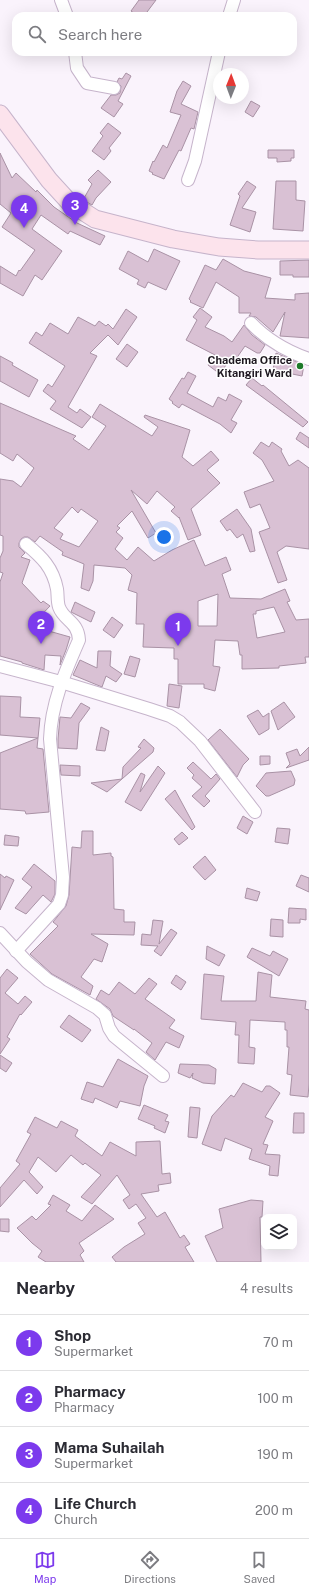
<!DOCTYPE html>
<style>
body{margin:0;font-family:"Public Sans",sans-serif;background:#f7f7f7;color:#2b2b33}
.controls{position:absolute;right:12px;bottom:12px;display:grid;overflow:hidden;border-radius:8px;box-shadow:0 4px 16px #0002}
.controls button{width:36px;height:36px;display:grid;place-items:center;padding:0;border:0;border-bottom:1px solid #e1e1e2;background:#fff;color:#2b2b33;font:20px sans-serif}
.compass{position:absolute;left:213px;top:68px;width:36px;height:36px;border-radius:50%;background:#fff;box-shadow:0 4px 16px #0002;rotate:1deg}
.you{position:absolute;left:164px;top:537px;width:14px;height:14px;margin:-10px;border:3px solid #fff;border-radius:50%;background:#1a73e8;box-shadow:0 0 0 6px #1a73e833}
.badge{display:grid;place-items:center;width:26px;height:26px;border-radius:50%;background:#7c3aed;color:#fff;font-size:13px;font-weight:700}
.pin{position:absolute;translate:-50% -33px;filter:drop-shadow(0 1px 2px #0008)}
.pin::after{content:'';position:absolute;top:21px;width:14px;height:12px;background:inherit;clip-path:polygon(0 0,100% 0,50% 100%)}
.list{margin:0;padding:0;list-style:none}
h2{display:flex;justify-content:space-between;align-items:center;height:52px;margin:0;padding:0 16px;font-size:17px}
h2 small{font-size:13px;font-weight:400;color:#7c7c81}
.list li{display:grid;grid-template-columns:26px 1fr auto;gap:12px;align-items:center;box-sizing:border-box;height:56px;padding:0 16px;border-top:1px solid #e1e1e2}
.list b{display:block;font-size:15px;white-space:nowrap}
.list p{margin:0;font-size:13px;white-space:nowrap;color:#7c7c81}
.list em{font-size:13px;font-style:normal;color:#7c7c81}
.icon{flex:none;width:22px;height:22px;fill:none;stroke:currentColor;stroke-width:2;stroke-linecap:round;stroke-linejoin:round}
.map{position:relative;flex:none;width:309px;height:1262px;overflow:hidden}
.search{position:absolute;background:#fff;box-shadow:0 4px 16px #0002;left:12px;right:12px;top:12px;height:44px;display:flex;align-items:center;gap:10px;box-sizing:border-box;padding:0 14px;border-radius:12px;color:#7c7c81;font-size:15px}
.sheet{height:276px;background:#fff}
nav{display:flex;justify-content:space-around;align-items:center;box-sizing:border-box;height:56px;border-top:1px solid #e1e1e2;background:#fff;font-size:11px;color:#7c7c81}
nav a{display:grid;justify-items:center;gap:2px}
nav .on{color:#7c3aed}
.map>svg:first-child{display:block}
.building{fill:#d9c1d4;stroke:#a992a5;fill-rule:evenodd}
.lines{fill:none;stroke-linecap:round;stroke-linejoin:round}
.street-casing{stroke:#c6b4cb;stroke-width:14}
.secondary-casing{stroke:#c6b4cb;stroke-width:19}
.street{stroke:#fff;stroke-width:12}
.secondary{stroke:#fce3ec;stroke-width:17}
.poi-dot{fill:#1d7a29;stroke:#fff;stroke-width:1.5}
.labels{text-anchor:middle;stroke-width:3;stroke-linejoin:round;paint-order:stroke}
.poi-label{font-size:11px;font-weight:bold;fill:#1e1820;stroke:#fff;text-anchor:end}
</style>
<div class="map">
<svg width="309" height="1262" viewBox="0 0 309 1262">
<rect width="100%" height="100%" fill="#faf3fc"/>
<g class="building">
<path d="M139,0H156L144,16H138L131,11Z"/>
<path d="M126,73L131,76L118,101L123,104L114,117L101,108L111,95H116L120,93L121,86L117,82L119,78L122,79Z"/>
<path d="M183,81L191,86L181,104L198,112L194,129L191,128L181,151L179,150L164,179L152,174L153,173L149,171L153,161L154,162L163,145L167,148L181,115L170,112L177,91Z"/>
<path d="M251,101L260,106L253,117L245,112Z"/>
<path d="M108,123L121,133L109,148L111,151L104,160L92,151L103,136L100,133Z"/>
<path d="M268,150H294V158H291V161L277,162V158H268Z"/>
<path d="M0,153L12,178L16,173L36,192L37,190L54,207L77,223L105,236L100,245L70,231L68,234L41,215L32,229L62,251L42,280L35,275L23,296L0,283V266L16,276L19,270L20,271L35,250L2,227L11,213L0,204Z"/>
<path d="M98,170L111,182L96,198L92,205L83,200L92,184L88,180Z"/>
<path d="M247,181L256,187L242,208L256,212L250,232L230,225L240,196L238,194Z"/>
<path d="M276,181H296V200L305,201L303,231L273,229Z"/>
<path d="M154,249L180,261L166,290L148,282L145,288L137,284L139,280L119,269L128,251L148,262Z"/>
<path d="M223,259L244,271L271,278L265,298L295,300V294L309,293V338L280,336L285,312L273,332L256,317L249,316L251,313H239V297L216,282L203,308L190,302L191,301L189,299L205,265L216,270Z"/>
<path d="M309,260V277H293V275H280V261Z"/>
<path d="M200,308L212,317L205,327L224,336L232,342L244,325L252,335L265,345L260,353H257L245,346L236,359L232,356L220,374L208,365L215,355L186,340L197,320L193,317Z"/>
<path d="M126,309L137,317L118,345L108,335L90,353L97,356L68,407L77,413L80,409L91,417L82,428L50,409L56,401L43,391L48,384L52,387L65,366L29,343L36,332L42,336L50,323L68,334L78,317L95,326L99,321L106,326L108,324L113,329Z"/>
<path d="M127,344L138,352L127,367L116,359Z"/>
<path d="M276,353L304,365L302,376L273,370Z"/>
<path d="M0,356L13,363L12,365L38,380L29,397L0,381Z"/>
<path d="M188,372L196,376L187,393L213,407L218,397L226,401L229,394L242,401L231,420L237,423L231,433L220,424L182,404L179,408L172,403L173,402L169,399L182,378L184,379Z"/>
<path d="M252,378L262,386L263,385L308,422L303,427L246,385Z"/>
<path d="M0,403L76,436L73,439L89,450L106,426L92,417L100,404L152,436L158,427L144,417L145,415L190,430L182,457L193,466L211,451L219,460L207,470L220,483L191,509L201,535L188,540L179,517V518L171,511L175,507L157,491L147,504L131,490L156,533L148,538L132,511L117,526L120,528L116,532L123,538L115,549L127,560L138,547L154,561L172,550L194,540L205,566L226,557L231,570L222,574L230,598L261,599L285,589L290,601L287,602L296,620L309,619V657H305L306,663L279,666V668L242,669V655H240L238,641L215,640L213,666L220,667L215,691L204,688V684H178V659H174V648L143,647L144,624H136L137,593L128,590L132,575L125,568L94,565L93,581L89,591L81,588L84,564L62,555L63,552L40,536L35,542L28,537H24L21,539L19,543V547L25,553L21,557L30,560L22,583L41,603L43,601L50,606L31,626L70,637L66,650L60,665L61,656L45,655L44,670L22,663V662L0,656V582L3,573L0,572V558L3,551V536L0,535V479L13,481L21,487L34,468L17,454L13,461L0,453ZM72,507L78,513L81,509L98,521L79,547L60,539L63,534L54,528ZM218,594L217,626H198V601ZM274,607L285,632L257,638L253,614H256V611Z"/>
<path d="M300,432L309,438V448L296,439Z"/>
<path d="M261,442L269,447L272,442L282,449L281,451L289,466L298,460L309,468V549L286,546L277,552L287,580L278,583L259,532L270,528L260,504L250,508L244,492L274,481L262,460L253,453Z"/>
<path d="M237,509L251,529L255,551L250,552L243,534L237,538L230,529L227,531L220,521Z"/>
<path d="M75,602L95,612L91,622L71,612Z"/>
<path d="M112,617L123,625L114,638L103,630Z"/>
<path d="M98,651H111L110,666L122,674L116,682L106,676L102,687L73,675L80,660L97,668Z"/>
<path d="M130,656L140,659L135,677L124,674Z"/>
<path d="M169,684L182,686L179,708L167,706Z"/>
<path d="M0,696L21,697L20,717L40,718L38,738L0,735Z"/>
<path d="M284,702L295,717L278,730L271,711Z"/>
<path d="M81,703L90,708L79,723L77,749L58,748V739L60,717L71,718Z"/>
<path d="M258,710L263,717L269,713V729L259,735L247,716Z"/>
<path d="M101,727L109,731L105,751L96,750Z"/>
<path d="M220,729L249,759L243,765L237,777L208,740Z"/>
<path d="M38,738L37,748L43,749L49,812L26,814L25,811L0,809V753Z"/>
<path d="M144,739L154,748L153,752L107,792L91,783L122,779L123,767L141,748L138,747Z"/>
<path d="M309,747V760L286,768L290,764L286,753L297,749L300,756Z"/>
<path d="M260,756H270V764L260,765Z"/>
<path d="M193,762L211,779L216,774L220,779L205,796L210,801L204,807L192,796L202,787L192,778L194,775L187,768Z"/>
<path d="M60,765L80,766V776L61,775Z"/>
<path d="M158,766L165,773L141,811L125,802L141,773L145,775L140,792Z"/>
<path d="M291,771L295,780L294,785L269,796H266L256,786L266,773Z"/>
<path d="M175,790L195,827L192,830L165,799Z"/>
<path d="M243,816L253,822L247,834L237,828Z"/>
<path d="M277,828L290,829L288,844L275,842Z"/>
<path d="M82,831H93V855L111,853V856L113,857L114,909L124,910V922H135L134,935L91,934L108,944L102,962L94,959L81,977L93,986L90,995L52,974L30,954L58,926L53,922L66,906L69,895L72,847L81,848Z"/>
<path d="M182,832L188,838L179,845L174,839Z"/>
<path d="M5,835L19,837L18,846L4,845Z"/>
<path d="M205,856L216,870L205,880L193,867Z"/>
<path d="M34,864L55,881V894L51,902L43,895L26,914L15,908L32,887L22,879Z"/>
<path d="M0,874L5,878L6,876L14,880L0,910Z"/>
<path d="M301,875L309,878V892L296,886Z"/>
<path d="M247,888L260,892L257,901L245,898Z"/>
<path d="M289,908L306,909V920L300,919V923H288Z"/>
<path d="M271,919L283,920V937L270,936Z"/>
<path d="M153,920L163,921L159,944L171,929L177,933L161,956L154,951L158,946L141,945L142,934L151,935Z"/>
<path d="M207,946L225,955L219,966L206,959Z"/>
<path d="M252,948L270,956L273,951L288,959L279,976L247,957Z"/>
<path d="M7,969L18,978L5,993L18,1004L25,996L32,1002L21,1015L20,1014L7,1037L10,1039L0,1054V978Z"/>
<path d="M258,972L272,975L270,997L306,1001L305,1009L309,1010V1084L308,1097L290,1095L292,1075L287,1074L289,1047H287V1030H285V1022L250,1020L249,1047L255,1048L254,1064L238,1063L239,1035H235L236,1022L201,1019L204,974L224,976L221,1001H256Z"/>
<path d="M176,975L186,982L181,990L171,983Z"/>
<path d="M149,978L157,984L145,999L175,1020L169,1028L184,1036L179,1048L166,1042L155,1060L146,1052L152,1043L134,1029V1030L113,1016L110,1009L96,999L101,990L109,995L119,982L135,994Z"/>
<path d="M69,1015L91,1030L82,1042L60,1027Z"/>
<path d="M0,1055L12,1063L6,1072L0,1068Z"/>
<path d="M118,1059L148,1076L144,1086L140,1106L120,1101L117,1108L95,1098L93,1103L81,1099L87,1082L103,1087Z"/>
<path d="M180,1064L209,1065L216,1069L215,1084L203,1083L192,1078L193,1073L190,1078L178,1073Z"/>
<path d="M243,1083L262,1092L266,1086H270L280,1093L265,1117L273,1121L263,1144L268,1145L265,1154L280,1155L278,1176L269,1175L270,1166L249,1159L252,1149L225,1138L221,1151L202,1144L212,1116L231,1095L234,1097Z"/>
<path d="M144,1105L168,1115L165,1121L169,1122L165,1133L154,1128L155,1126L138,1119Z"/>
<path d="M190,1107L200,1108L197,1138L188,1137Z"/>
<path d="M294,1113H304V1133H293Z"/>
<path d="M35,1117L57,1128L61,1121L78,1130L75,1136L102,1156L110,1142L136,1156V1142L160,1141L162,1174L170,1173L171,1183L158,1185L159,1191L141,1194L157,1217L165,1212L180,1238L184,1235L190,1244L185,1247L194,1262H116L112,1257L124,1247L145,1234L138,1223L146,1218L136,1204L129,1209L123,1200L130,1195L117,1175L92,1204L81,1197L101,1175L85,1163L83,1165L71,1155L56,1172L38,1157L29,1172L43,1187L37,1194L24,1180L0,1207V1188L20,1164L16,1161L31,1134L27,1132Z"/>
<path d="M53,1195L70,1205L66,1211L82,1221L95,1205L114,1219L79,1243L84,1251L80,1255L84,1262H46L38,1257L42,1251L32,1243L17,1228L32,1216L36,1220L51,1205L48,1204Z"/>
<path d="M251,1200L263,1201L262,1217H260L261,1262H217L205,1236L223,1228L219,1209Z"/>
<path d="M0,1219H9V1232L0,1231Z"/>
</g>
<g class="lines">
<g class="street-casing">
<g id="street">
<path d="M61,0L67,16"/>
<path d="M229,16L234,0"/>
<path d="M75,52L77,68L87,83L114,88"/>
<path d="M188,180L195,161L219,52"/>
<path d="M251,323C268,341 286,351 309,359"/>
<path d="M0,666L61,682L149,709L170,716L180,722L200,741L255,812"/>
<path d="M0,933L27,962L48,980L97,1008L105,1015L109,1028L114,1036L163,1076"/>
<path d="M16,951L59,904L62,895L63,877L50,739C51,704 65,672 79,640C78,621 64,621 59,607C57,601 58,594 57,589C53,568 42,557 26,544"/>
</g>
</g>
<g class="secondary-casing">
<path id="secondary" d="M0,114L49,180L70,203L95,219L173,239L219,247L258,250H309"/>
</g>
<use href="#street" class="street"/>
<use href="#secondary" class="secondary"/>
</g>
<circle class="poi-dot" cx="300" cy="366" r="4"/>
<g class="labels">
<g class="poi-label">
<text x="292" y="364">Chadema Office<tspan x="292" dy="13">Kitangiri Ward</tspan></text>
</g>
</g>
</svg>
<div class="controls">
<button><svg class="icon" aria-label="layers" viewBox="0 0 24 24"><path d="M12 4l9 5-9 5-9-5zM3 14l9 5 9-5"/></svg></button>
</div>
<svg class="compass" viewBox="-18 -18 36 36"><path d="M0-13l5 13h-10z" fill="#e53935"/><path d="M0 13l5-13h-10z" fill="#7c7c81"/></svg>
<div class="you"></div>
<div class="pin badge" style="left:178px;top:646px">1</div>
<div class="pin badge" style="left:41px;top:644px">2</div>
<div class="pin badge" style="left:75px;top:225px">3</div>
<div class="pin badge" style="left:24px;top:228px">4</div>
<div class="search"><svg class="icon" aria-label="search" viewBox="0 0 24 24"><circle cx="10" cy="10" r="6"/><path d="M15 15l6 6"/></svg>Search here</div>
</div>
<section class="sheet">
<h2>Nearby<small>4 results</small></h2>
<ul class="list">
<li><span class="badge">1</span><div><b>Shop</b><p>Supermarket</p></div><em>70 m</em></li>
<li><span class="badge">2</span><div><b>Pharmacy</b><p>Pharmacy</p></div><em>100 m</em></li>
<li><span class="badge">3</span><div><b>Mama Suhailah</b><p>Supermarket</p></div><em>190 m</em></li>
<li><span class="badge">4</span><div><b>Life Church</b><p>Church</p></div><em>200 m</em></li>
</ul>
</section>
<nav>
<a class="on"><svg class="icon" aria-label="map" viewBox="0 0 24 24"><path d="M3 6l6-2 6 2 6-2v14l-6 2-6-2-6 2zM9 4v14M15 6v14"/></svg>Map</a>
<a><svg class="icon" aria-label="directions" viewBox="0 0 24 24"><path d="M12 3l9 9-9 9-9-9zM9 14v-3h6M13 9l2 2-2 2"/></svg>Directions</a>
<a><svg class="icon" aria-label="saved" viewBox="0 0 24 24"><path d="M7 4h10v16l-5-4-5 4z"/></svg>Saved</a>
</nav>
